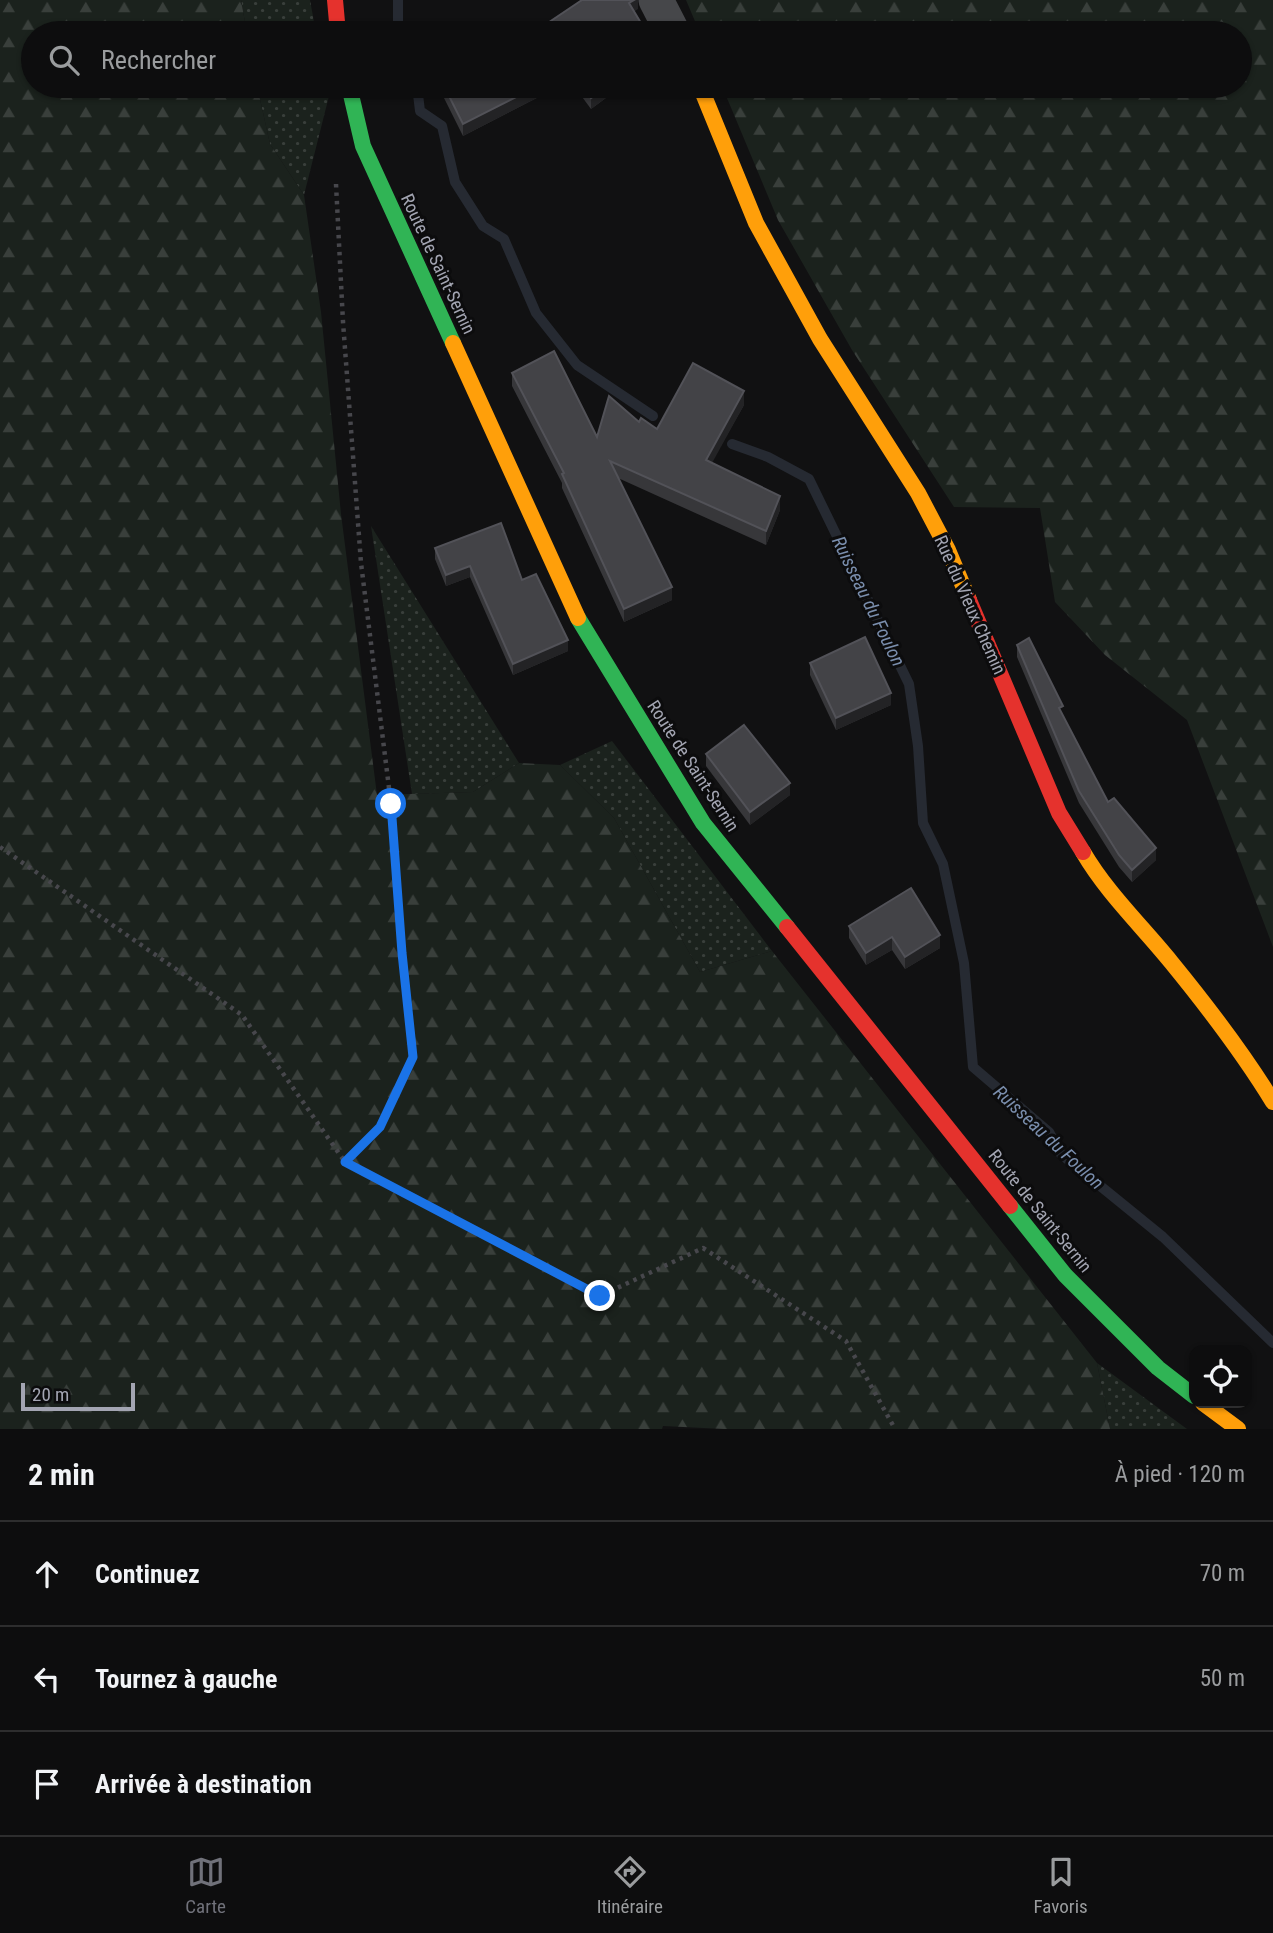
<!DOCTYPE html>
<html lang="fr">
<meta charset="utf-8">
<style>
body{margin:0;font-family:"Roboto Condensed",sans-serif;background:#161617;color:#f1f3f6}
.controls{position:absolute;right:21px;bottom:21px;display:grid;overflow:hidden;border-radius:14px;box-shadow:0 2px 5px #0004}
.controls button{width:63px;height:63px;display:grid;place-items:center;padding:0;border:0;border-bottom:2px solid #2d2d2e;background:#0d0d0e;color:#f1f3f6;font:35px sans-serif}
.scale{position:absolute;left:21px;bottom:18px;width:114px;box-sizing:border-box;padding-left:7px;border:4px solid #a3a5b2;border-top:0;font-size:19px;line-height:24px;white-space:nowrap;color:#a3a5b2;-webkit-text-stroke:5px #0c0c0d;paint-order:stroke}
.stop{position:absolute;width:21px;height:21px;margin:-16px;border:5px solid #1a73e8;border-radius:50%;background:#fff}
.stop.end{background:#1a73e8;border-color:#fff;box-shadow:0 2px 7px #0008}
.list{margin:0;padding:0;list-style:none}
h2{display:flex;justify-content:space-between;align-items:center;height:91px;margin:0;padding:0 28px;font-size:30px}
h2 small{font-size:23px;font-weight:400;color:#9a9c9e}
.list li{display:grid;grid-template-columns:46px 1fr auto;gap:21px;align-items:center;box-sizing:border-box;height:105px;padding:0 28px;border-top:2px solid #2d2d2e}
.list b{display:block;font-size:26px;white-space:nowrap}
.list em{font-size:23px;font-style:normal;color:#9a9c9e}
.icon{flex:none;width:38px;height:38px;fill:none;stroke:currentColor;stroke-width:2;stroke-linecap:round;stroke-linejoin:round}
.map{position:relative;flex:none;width:1273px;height:1429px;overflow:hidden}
.search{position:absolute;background:#0d0d0e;box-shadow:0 2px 5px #0004;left:21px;right:21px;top:21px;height:77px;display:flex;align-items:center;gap:18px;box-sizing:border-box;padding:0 24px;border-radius:38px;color:#9a9c9e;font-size:26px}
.sheet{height:406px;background:#0d0d0e}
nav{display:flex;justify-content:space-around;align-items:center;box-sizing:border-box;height:98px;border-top:2px solid #2d2d2e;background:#0d0d0e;font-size:19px;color:#9a9c9e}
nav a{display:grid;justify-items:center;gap:4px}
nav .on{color:#70717a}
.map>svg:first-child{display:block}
.grass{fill:url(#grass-dots)}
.forest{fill:url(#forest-firs)}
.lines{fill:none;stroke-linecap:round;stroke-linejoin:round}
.stream{stroke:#262a32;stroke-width:10}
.path{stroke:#47474c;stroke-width:4.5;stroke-dasharray:3.5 5;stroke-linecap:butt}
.street{stroke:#46474a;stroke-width:35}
.fast{stroke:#30b455;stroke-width:16}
.slow{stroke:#ff9f0a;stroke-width:16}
.jam{stroke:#e5322d;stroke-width:16}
.wall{fill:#37373a}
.shaded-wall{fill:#232325}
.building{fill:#434347;stroke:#525258;stroke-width:2}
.route{stroke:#1a73e8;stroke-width:9}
.labels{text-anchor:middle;stroke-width:6;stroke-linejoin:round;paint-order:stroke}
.street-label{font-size:18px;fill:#a3a5b2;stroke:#0c0c0d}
.water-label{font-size:19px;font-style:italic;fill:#7a8ead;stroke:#0c0c0d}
</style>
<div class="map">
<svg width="1273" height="1429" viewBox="0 0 1273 1429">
<defs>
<pattern id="grass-dots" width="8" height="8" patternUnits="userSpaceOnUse" patternTransform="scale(1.75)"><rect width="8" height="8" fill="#1b221d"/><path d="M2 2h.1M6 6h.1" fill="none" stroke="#393f3b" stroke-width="1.8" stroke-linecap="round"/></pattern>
<pattern id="forest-firs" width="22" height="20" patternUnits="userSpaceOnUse" patternTransform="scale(1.75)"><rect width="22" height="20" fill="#1b221d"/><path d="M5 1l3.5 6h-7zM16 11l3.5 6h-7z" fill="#393f3b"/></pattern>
</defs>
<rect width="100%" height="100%" fill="#111112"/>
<g class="grass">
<path d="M241,0H310L316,33H247Z"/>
<path d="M257,86H327L329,96L304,195L270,144Z"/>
<path d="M371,526L519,763L473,792L412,794Z"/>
<path d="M612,741L772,951L700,972L614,818L560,765Z"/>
<path d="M1097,1363L1187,1429H1110Z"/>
</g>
<g class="forest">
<path d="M0,0H241L247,33H33V86H257L270,144L304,195L321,312L341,514L377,795L473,792L519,763L560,765L614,818L700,972L772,951L1097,1363L1110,1429H724L663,1426L662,1429H0Z"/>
<path d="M686,0H1273V947L1187,720L1105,655L1055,602L1040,508L954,507L852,350L778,220L722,86H1240V33H700Z"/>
</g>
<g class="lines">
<g class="stream">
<path d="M398,33V0"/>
<path d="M417,86L420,111L442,126L455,182L483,226L504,239L536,313L577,365L653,416"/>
<path d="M732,444L768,457L809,479L909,684L918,746L923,823L943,864L964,963L973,1067L1049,1132L1061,1154L1163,1237L1273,1343"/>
</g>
<g class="path">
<path d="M336,184L343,322L361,563L391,804L402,953L413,1057L380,1127L345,1162"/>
<path d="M0,847L242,1015L345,1162L600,1296L703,1248L846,1341L895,1429"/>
</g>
<path class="street" d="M656,0L673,33"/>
<g class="fast">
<path d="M349,86L363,146L453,343"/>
<path d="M578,618L703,823L787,927"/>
<path d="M1010,1206L1065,1275L1158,1368L1194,1396"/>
</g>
<g class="slow">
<path d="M700,86L756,223L820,339L918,493L948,550L969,600"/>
<path d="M453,343L578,618"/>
<path d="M1083,852C1107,893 1141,925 1171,962C1207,1006 1243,1053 1273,1102"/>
<path d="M1203,1403L1238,1429"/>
</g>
<g class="jam">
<path d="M335,0L338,33"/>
<path d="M969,600L1059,813L1083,852"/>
<path d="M787,927L1010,1206"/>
</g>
</g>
<g class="wall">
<path d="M439,86H560L463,136L439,88Z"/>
<path d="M574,86H622L591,109Z"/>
<path d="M512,373L597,437L639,422L657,429L744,405L711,463L780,510L766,545L618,478L672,600L624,622L562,488V483L512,386Z"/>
<path d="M435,548L522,580L568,651L513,675L470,577L446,586L435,559Z"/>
<path d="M1017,645L1063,715L1108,802L1156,860L1132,882L1119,867L1079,803L1017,657Z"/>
<path d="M810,663L891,705L836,730L810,675Z"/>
<path d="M706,754L790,795L750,825L706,766Z"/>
<path d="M849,926L940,948L905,969L892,950L866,965L849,938Z"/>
</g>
<g class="shaded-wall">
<path d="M634,0H638V9L629,15V3Z"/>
<path d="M538,86H560L463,136V124Z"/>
<path d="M607,86H622L591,109V98Z"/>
<path d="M744,391V405L706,474V460Z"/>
<path d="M780,496V510L766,545V531Z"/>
<path d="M470,566V577L446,586V575Z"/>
<path d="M672,587V600L624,622V609Z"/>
<path d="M568,640V651L513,675V664Z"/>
<path d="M891,693V705L836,730V718Z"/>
<path d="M790,783V795L750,825V812Z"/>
<path d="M1156,848V860L1132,882V870Z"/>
<path d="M940,935V948L905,969V957Z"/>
<path d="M892,937V950L866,965V953Z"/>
</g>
<g class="building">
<path d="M582,0H634L629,3L647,33H533Z"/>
<path d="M444,86H538L463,124Z"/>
<path d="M582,86H607L591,98Z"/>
<path d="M554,351L597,437L609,396L639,422L641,418L657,429L693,363L744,391L706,460L780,496L766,531L610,461L672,587L624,609L562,474L564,473L512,373Z"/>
<path d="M501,523L522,580L536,574L568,640L513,664L470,566L446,575L435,548Z"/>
<path d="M865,637L891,693L836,718L810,663Z"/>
<path d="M1029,638L1063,706L1059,708L1108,802L1114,798L1156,848L1132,870L1119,855L1079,791L1017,645Z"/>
<path d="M744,725L790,783L750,812L706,754Z"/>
<path d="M911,888L940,935L905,957L892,937L866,953L849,926Z"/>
</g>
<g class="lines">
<path class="route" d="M391,804L402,953L413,1057L380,1127L345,1162L600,1296"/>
</g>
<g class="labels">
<g class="street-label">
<text transform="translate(438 264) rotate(65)" y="6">Route de Saint-Sernin</text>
<text transform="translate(970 605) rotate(66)" y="6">Rue du Vieux Chemin</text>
<text transform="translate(693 766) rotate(57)" y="6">Route de Saint-Sernin</text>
<text transform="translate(1040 1211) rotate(51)" y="6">Route de Saint-Sernin</text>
</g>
<g class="water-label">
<text transform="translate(869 601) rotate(64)" y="7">Ruisseau du Foulon</text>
<text transform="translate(1049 1137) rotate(43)" y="7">Ruisseau du Foulon</text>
</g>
</g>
</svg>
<div class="controls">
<button><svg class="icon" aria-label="locate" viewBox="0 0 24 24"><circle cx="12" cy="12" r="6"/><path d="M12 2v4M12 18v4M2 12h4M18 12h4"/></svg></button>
</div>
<div class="scale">20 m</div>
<div class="stop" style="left:391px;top:804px"></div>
<div class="stop end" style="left:600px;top:1296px"></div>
<div class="search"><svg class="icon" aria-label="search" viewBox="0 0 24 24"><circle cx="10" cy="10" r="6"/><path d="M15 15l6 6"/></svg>Rechercher</div>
</div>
<section class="sheet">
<h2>2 min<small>À pied · 120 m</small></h2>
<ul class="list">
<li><svg class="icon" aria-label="ahead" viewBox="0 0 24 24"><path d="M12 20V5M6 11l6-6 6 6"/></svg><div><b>Continuez</b></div><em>70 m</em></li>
<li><svg class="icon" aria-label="left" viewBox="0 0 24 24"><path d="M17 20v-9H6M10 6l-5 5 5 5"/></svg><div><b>Tournez à gauche</b></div><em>50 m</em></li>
<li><svg class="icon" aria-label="arrive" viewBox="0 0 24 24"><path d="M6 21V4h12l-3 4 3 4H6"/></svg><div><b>Arrivée à destination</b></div></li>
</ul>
</section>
<nav>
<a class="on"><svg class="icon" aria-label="map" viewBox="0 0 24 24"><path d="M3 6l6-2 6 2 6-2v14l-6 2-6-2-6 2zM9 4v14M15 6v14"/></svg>Carte</a>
<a><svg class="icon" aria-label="directions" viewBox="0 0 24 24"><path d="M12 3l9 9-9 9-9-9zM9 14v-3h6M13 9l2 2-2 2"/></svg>Itinéraire</a>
<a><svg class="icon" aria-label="saved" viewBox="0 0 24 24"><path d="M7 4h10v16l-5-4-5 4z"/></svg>Favoris</a>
</nav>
